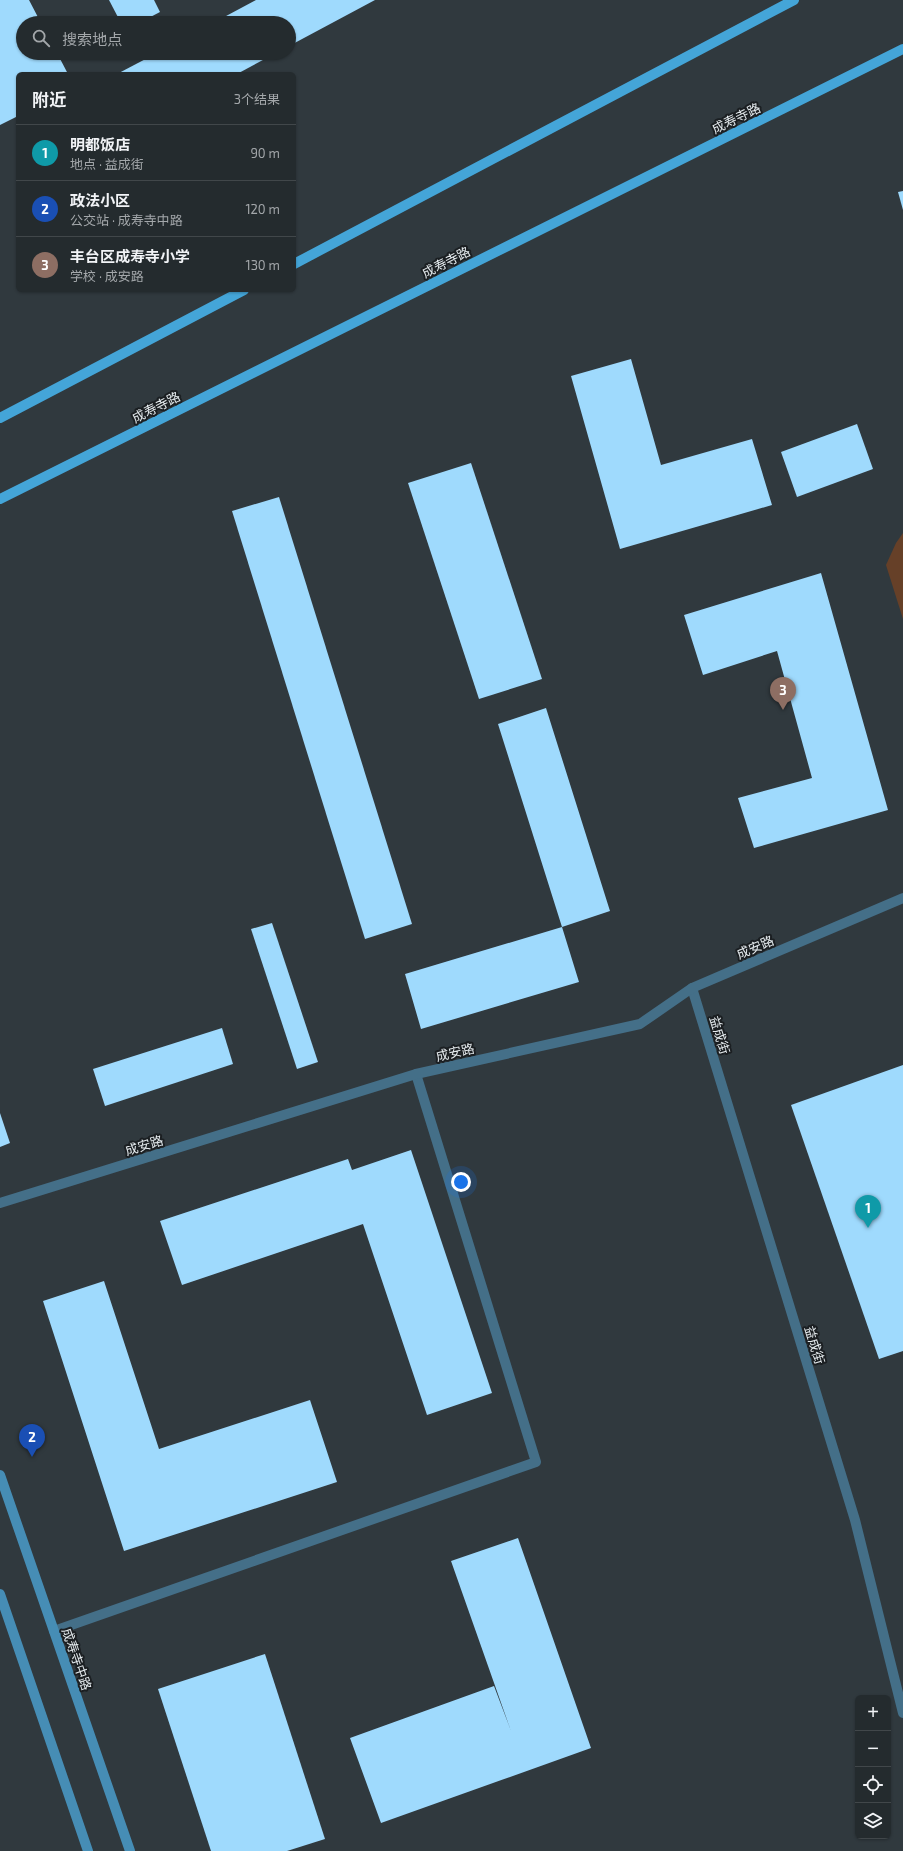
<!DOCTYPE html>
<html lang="zh">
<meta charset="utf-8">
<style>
body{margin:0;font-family:"Exo 2","Noto Sans SC",sans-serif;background:#30373a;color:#f1f3f6}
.controls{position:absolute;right:12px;bottom:12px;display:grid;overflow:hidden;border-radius:6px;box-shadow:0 1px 3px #0004}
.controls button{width:36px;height:36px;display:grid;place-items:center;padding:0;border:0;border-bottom:1px solid #41474a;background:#242b2e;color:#f1f3f6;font:20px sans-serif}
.you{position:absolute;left:461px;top:1182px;width:14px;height:14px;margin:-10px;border:3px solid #fff;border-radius:50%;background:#1a73e8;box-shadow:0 0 0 6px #1a73e833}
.badge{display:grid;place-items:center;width:26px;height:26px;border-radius:50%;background:#ff9b59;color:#fff;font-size:13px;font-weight:700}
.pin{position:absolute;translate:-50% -33px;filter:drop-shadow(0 1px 2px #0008)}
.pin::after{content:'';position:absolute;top:21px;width:14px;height:12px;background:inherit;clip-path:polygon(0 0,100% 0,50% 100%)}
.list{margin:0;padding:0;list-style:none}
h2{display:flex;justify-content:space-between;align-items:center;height:52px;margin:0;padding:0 16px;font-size:17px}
h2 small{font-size:13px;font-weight:400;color:#a3a7aa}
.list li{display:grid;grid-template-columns:26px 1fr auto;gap:12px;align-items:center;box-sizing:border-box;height:56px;padding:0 16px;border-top:1px solid #41474a}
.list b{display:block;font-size:15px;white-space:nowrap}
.list p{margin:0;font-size:13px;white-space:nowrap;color:#a3a7aa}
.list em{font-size:13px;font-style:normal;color:#a3a7aa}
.icon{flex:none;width:22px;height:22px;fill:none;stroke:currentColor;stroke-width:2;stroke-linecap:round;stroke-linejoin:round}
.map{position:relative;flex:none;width:903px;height:1851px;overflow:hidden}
.search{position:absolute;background:#242b2e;box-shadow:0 1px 3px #0004;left:16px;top:16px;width:280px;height:44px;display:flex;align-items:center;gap:10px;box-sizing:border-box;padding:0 14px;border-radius:22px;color:#a3a7aa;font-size:15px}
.panel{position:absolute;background:#242b2e;box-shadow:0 1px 3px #0004;left:16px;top:72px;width:280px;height:220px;border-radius:6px}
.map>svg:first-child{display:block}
.pitch{fill:#664028}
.building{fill:#9fdafd}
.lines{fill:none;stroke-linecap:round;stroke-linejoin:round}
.lane{stroke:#446f88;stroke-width:10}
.street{stroke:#446f88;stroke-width:10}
.secondary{stroke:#468db5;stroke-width:10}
.primary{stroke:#44a5d8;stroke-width:10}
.labels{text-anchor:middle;stroke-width:4;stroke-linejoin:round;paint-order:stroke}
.street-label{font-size:13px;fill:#e5ebee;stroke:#1b1f22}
</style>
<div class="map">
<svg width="903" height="1851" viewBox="0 0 903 1851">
<rect width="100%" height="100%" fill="#30393e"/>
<path class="pitch" d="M903,533V619L886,565L896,543Z"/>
<g class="building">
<path d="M0,0H29L41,23H23V53H57L68,74H18V116L0,125Z"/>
<path d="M109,0H154L160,12L139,23H121Z"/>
<path d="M256,0H375L289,46V23H213Z"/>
<path d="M157,53H276L237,74H117Z"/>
<path d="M903,191V210L898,192Z"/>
<path d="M631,359L661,465L752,439L772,505L620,549L571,376Z"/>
<path d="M857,424L873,469L797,497L781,452Z"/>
<path d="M471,463L542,679L479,699L408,483Z"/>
<path d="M279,497L412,924L365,939L232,511Z"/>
<path d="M821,573L888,810L754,848L738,798L812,778L777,651L703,675L684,615Z"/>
<path d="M546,708L610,911L562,927L579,982L421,1029L405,974L562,927L498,724Z"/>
<path d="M272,923L318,1062L297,1069L251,929Z"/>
<path d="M222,1028L233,1064L105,1106L93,1069Z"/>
<path d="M903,1065V1351L879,1359L791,1105Z"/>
<path d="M0,1113L10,1143L0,1147Z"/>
<path d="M411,1150L492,1393L427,1415L363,1224L182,1285L160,1221L348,1159L352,1170Z"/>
<path d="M104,1281L159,1449L310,1400L337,1482L124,1551L43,1301Z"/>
<path d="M518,1538L591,1748L381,1823L350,1738L494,1686L511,1731L451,1561Z"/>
<path d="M265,1654L325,1839L287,1851H211L158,1689Z"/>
</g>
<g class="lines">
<path class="lane" d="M54,1631L536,1462L416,1074"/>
<g class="street">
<path d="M692,988L855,1520L903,1713"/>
<path d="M0,1203L416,1074L640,1024L692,988L903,898"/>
</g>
<g class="secondary">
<path d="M0,1475L130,1851"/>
<path d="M0,1594L88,1851"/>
</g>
<g class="primary">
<path d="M294,264L794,0"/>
<path d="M0,418L244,290"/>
<path d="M0,499L903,49"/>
</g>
</g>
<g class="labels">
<g class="street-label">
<text transform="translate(736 118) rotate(-26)" y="5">成寿寺路</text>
<text transform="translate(446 262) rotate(-27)" y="5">成寿寺路</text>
<text transform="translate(156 407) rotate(-27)" y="5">成寿寺路</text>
<text transform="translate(755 947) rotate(-23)" y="5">成安路</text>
<text transform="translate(720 1035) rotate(73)" y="5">益成街</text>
<text transform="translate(455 1052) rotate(-13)" y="5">成安路</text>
<text transform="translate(144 1145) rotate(-17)" y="5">成安路</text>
<text transform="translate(815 1345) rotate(73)" y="5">益成街</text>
<text transform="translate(77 1659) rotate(71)" y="5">成寿寺中路</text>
</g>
</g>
</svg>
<div class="controls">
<button>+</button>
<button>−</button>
<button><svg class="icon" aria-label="locate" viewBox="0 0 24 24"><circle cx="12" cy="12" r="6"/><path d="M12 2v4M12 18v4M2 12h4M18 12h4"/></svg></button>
<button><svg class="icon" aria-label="layers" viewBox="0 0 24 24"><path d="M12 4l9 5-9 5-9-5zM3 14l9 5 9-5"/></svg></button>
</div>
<div class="you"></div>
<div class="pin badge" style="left:868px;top:1228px;background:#0f9aa8">1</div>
<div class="pin badge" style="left:32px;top:1457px;background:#1a4fb4">2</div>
<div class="pin badge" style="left:783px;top:710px;background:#8d6e63">3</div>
<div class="search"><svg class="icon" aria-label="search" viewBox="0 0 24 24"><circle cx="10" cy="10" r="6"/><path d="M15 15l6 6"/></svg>搜索地点</div>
<section class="panel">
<h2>附近<small>3个结果</small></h2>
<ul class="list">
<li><span class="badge" style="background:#0f9aa8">1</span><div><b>明都饭店</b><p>地点 · 益成街</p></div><em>90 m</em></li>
<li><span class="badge" style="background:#1a4fb4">2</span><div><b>政法小区</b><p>公交站 · 成寿寺中路</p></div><em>120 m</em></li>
<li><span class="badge" style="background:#8d6e63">3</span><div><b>丰台区成寿寺小学</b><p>学校 · 成安路</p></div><em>130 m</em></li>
</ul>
</section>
</div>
